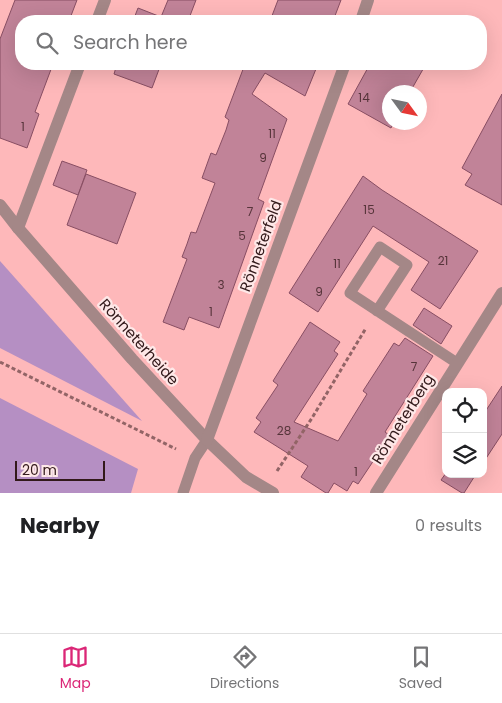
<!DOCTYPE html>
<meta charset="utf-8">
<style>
body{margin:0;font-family:Poppins,sans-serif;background:#f2f2f2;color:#202124}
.controls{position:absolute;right:15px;bottom:15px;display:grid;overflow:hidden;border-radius:10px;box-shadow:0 5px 20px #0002}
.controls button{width:45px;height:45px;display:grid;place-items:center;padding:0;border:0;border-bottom:1px solid #e0e0e0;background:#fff;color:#202124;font:25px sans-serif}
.compass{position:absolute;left:382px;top:85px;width:45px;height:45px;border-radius:50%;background:#fff;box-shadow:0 5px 20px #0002;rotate:123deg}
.scale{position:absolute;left:15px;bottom:12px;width:90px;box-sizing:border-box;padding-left:5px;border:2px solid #32191a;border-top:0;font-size:14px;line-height:18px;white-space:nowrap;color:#32191a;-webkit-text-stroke:4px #fee8e8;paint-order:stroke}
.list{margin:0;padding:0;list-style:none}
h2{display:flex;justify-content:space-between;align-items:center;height:65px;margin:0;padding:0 20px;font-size:21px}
h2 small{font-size:16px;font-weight:400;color:#757577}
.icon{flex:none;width:28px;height:28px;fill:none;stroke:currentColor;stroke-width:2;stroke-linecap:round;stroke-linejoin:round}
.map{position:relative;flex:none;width:502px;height:493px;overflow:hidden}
.search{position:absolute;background:#fff;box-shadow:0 5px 20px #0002;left:15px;right:15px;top:15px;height:55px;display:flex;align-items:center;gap:12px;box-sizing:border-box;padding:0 18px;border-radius:20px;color:#757577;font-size:19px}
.sheet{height:140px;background:#fff}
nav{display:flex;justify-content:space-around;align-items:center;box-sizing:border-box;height:70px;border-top:1px solid #e0e0e0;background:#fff;font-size:14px;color:#757577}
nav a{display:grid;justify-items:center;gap:2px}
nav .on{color:#db2777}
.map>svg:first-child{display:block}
.green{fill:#b58fc3}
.building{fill:#c18398;stroke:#884e63}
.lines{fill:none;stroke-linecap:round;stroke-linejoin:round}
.path{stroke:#926466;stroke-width:3;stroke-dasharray:4 2.5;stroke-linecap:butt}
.service{stroke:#a48787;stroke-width:11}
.minor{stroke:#a48787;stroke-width:12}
.labels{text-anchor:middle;stroke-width:4.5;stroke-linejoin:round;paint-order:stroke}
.number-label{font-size:12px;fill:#56343a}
.street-label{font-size:15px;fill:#32191a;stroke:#fee8e8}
</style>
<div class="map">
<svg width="502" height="493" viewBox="0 0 502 493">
<rect width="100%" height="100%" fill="#feb8ba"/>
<g class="green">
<path d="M0,261L142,421L0,348Z"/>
<path d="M0,398L138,469L131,493H0Z"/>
</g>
<g class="building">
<path d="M15,0H77L69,21H21V64H53L35,112L39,114L27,148L0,138V39Z"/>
<path d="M168,0H196L188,21H133L138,8L161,17Z"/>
<path d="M278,0H341L333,21H270Z"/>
<path d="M117,64H161L152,88L114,74Z"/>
<path d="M245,64H318L305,96L265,73L252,94L287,119L258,199L264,202L219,328L189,317L184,330L163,322L187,259L182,257L187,244L191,232L196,233L215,183L202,178L211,153L216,155L226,130L229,120L225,117Z"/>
<path d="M370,64H426L410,92H390V122H394L391,128L348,104Z"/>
<path d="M502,94V205L465,185L472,174L462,168Z"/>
<path d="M62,161L87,170L78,195L53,185Z"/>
<path d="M86,174L136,193L117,244L67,225Z"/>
<path d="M363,176L382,190L478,251L440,309L411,290L429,262L373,226L318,312L289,293Z"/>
<path d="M424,308L452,326L441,344L413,325Z"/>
<path d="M310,322L340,342L334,351L338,354L294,422L338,441L367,394L363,391L394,343L399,346L405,338L433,356L385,432L389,435L374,460L358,484L353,481L347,491L334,483L328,493H326L301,477L308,466L254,432L261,422L256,418L278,385L273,381Z"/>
<path d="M502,386V434L483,463V415Z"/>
<path d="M446,473V474H476L464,493H462L441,480Z"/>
</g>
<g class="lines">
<g class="path">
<path d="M0,362L176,449"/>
<path d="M277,471L312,418L366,328"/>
</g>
<g class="service">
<path d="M377,311L407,265L380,247L350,293L457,363"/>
<path d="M183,493L195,458L207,440"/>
</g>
<g class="minor">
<path d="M97,21L105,0"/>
<path d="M361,21L368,0"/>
<path d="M0,205L18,228L132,359L207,440L246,477L273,493"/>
<path d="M18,228L80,64"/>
<path d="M207,440L345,64"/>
<path d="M376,493L502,293"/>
</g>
</g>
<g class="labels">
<g class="number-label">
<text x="364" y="102">14</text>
<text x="23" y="131">1</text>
<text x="272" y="138">11</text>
<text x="263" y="162">9</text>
<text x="369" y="214">15</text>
<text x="250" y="216">7</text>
<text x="242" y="240">5</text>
<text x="443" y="265">21</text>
<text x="337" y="268">11</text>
<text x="221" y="289">3</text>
<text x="319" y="296">9</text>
<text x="211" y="316">1</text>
<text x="414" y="371">7</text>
<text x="284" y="435">28</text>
<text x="356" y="476">1</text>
</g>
<g class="street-label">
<text transform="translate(261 246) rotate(-70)" y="5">Rönneterfeld</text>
<text transform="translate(139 342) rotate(48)" y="5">Rönneterheide</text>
<text transform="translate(403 419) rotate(-58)" y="5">Rönneterberg</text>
</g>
</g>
</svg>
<div class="controls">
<button><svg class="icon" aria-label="locate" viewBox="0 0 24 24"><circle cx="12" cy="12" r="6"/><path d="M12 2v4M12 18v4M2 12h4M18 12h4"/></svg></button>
<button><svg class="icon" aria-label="layers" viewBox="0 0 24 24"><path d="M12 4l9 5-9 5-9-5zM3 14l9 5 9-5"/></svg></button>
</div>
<svg class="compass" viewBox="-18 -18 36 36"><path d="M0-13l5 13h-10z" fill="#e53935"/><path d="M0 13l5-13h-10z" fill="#757577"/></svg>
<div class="scale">20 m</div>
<div class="search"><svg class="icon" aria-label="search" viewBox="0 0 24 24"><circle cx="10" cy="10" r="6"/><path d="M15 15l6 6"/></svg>Search here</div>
</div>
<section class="sheet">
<h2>Nearby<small>0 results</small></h2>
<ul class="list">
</ul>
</section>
<nav>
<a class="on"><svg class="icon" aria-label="map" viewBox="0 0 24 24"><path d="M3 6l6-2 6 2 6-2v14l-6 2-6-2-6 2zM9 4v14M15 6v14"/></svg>Map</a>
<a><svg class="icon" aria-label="directions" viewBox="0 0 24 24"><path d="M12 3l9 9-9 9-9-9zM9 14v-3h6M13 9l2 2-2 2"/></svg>Directions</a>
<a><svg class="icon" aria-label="saved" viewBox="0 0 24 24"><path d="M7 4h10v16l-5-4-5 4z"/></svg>Saved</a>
</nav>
